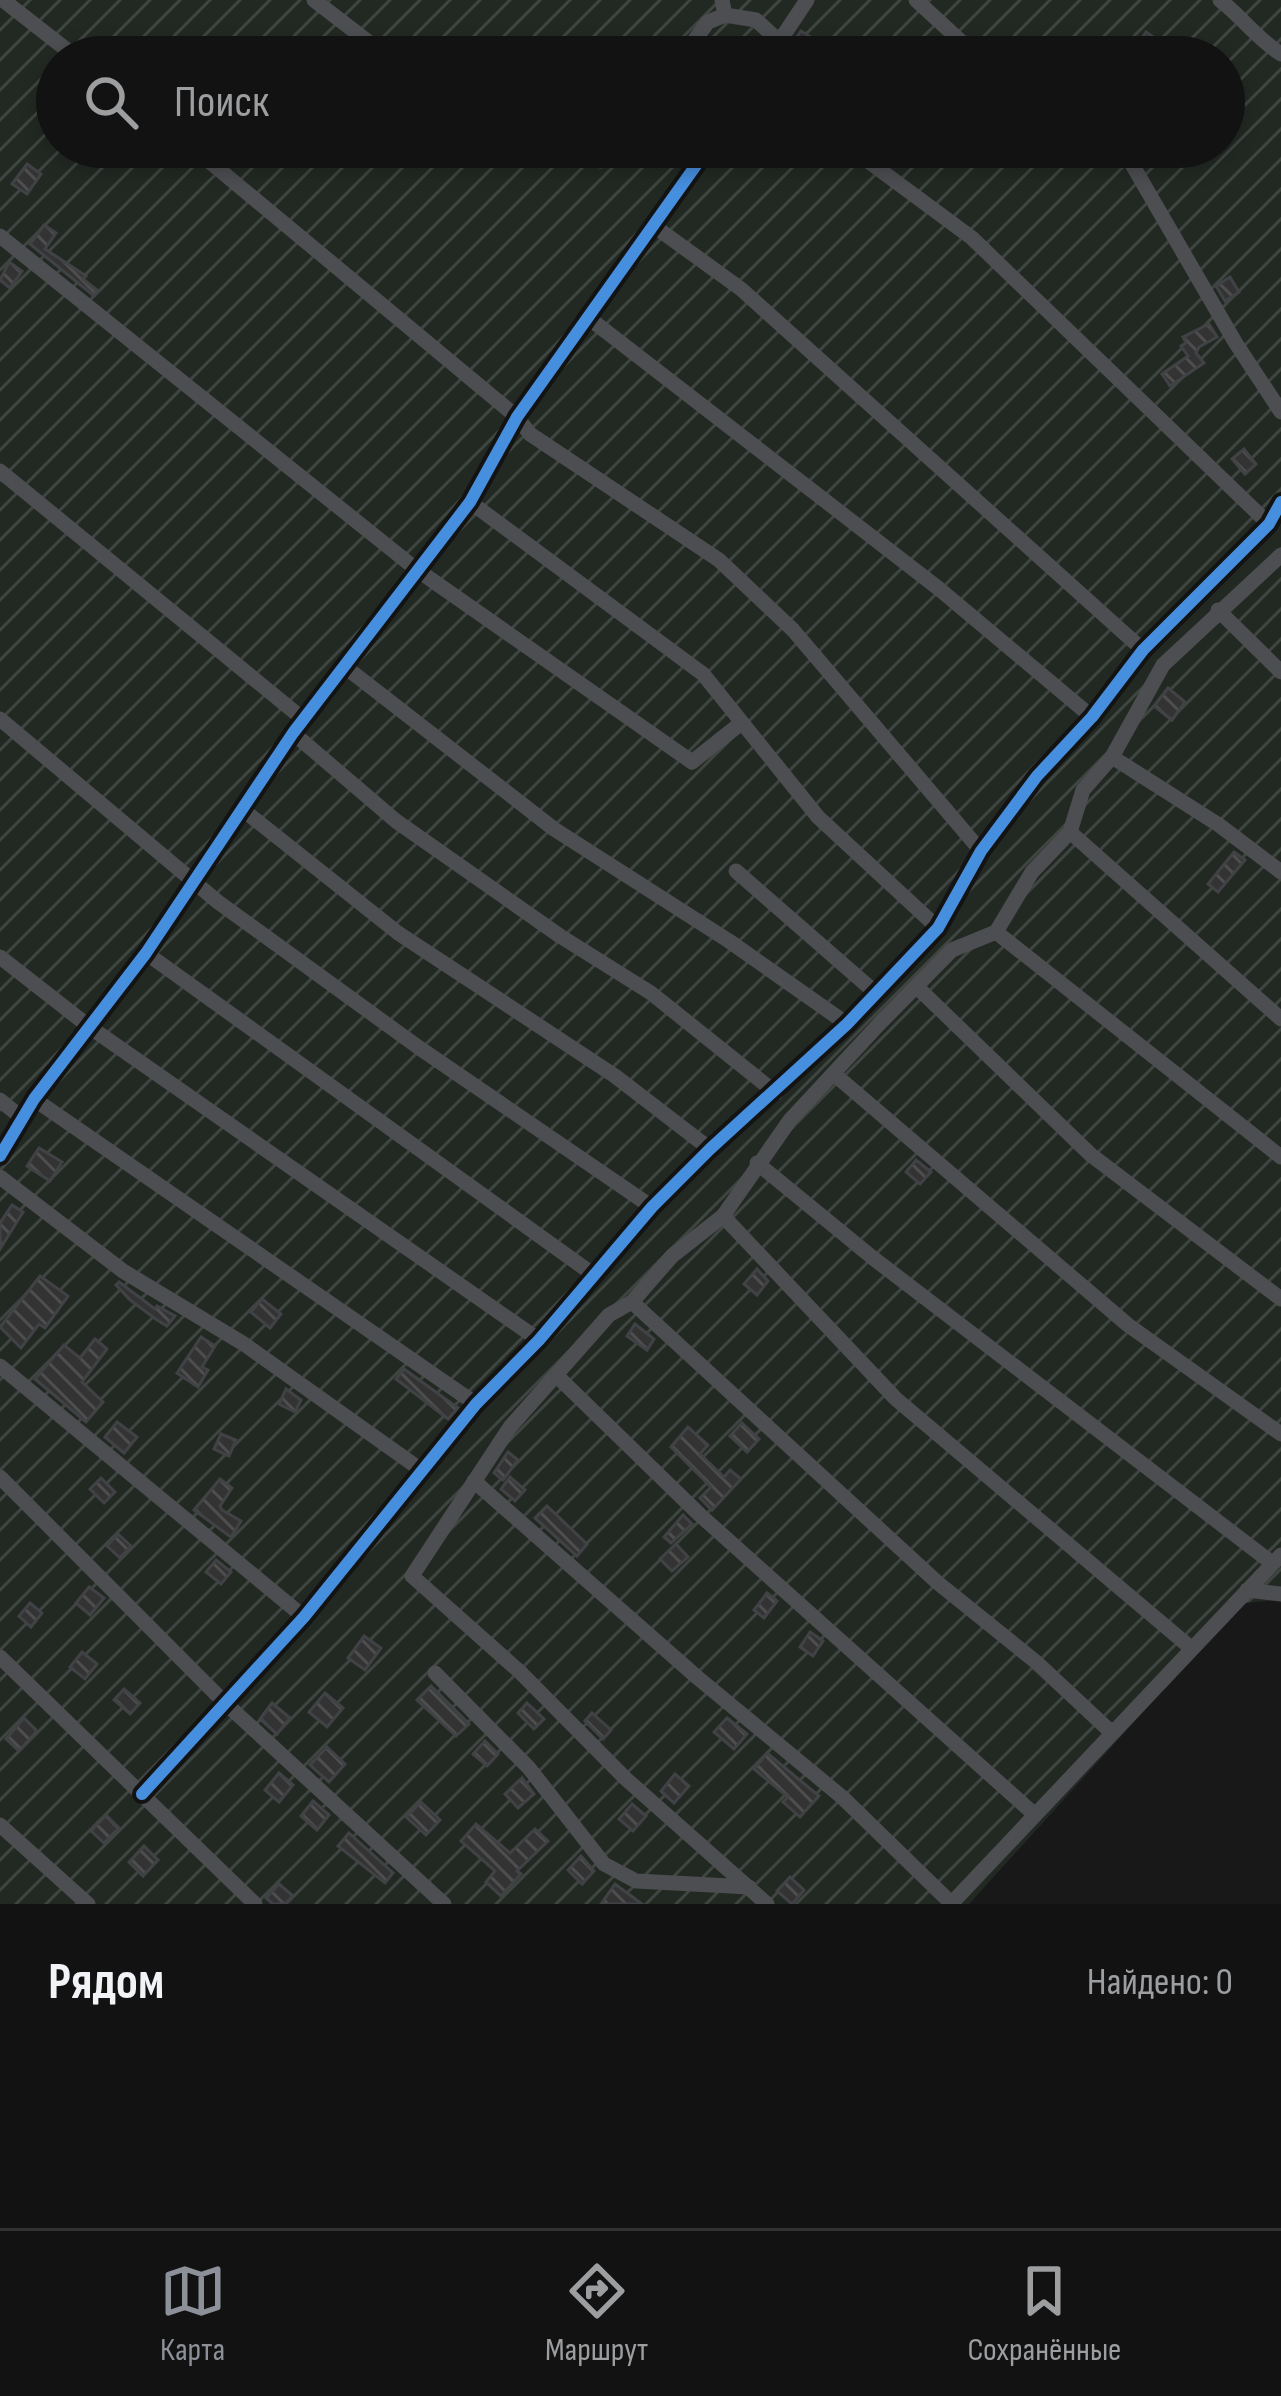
<!DOCTYPE html>
<html lang="ru">
<meta charset="utf-8">
<style>
body{margin:0;font-family:"Sofia Sans Condensed",sans-serif;background:#1f2021;color:#f1f3f6}
.list{margin:0;padding:0;list-style:none}
h2{display:flex;justify-content:space-between;align-items:center;height:156px;margin:0;padding:0 48px;font-size:51px}
h2 small{font-size:39px;font-weight:400;color:#9c9ea0}
.icon{flex:none;width:66px;height:66px;fill:none;stroke:currentColor;stroke-width:2;stroke-linecap:round;stroke-linejoin:round}
.map{position:relative;flex:none;width:1281px;height:1904px;overflow:hidden}
.search{position:absolute;background:#121213;box-shadow:0 6px 18px #0003;left:36px;right:36px;top:36px;height:132px;display:flex;align-items:center;gap:30px;box-sizing:border-box;padding:0 42px;border-radius:66px;color:#9c9ea0;font-size:45px}
.sheet{height:324px;background:#121213}
nav{display:flex;justify-content:space-around;align-items:center;box-sizing:border-box;height:168px;border-top:3px solid #313233;background:#121213;font-size:33px;color:#9c9ea0}
nav a{display:grid;justify-items:center;gap:6px}
nav .on{color:#8c9099}
.map>svg:first-child{display:block}
.garden{fill:url(#garden-furrows);fill-rule:evenodd}
.building{fill:url(#building-back-hatch);stroke:#414245;stroke-width:3}
.lines{fill:none;stroke-linecap:round;stroke-linejoin:round}
.minor{stroke:#4d4e51;stroke-width:15}
.cycleway-casing{stroke:#131314;stroke-width:20}
.cycleway{stroke:#468fdf;stroke-width:12}
</style>
<div class="map">
<svg width="1281" height="1904" viewBox="0 0 1281 1904">
<defs>
<pattern id="garden-furrows" width="10" height="10" patternUnits="userSpaceOnUse" patternTransform="scale(3)"><rect width="10" height="10" fill="#222923"/><path d="M-1 1l2-2M0 10L10 0M9 11l2-2" fill="none" stroke="#3f4641"/></pattern>
<pattern id="building-back-hatch" width="6" height="6" patternUnits="userSpaceOnUse" patternTransform="scale(3)"><rect width="6" height="6" fill="#333334"/><path d="M-1 5l2 2M0 0l6 6M5-1l2 2" fill="none" stroke="#4e4e4f"/></pattern>
</defs>
<rect width="100%" height="100%" fill="#181819"/>
<path class="garden" d="M0,0H1281V1600L1242,1603L969,1904H0ZM57,57H1224V147H57Z"/>
<g class="building">
<path d="M801,31L822,44L814,57L792,44Z"/>
<path d="M1146,32L1170,49L1164,57H1157L1138,44Z"/>
<path d="M27,164L41,174L27,194L12,184Z"/>
<path d="M44,225L56,233L45,249L86,276L83,279L98,291L94,296L30,244Z"/>
<path d="M9,262L22,271L10,288L0,280Z"/>
<path d="M1230,277L1239,292L1225,301L1216,286Z"/>
<path d="M1209,324L1217,337L1199,347L1196,353L1204,363L1170,386L1162,374L1188,356L1181,346L1186,343L1183,337Z"/>
<path d="M1244,449L1256,464L1245,474L1232,459Z"/>
<path d="M1168,688L1185,702L1172,720L1154,706Z"/>
<path d="M1234,852L1245,860L1218,892L1208,884Z"/>
<path d="M39,1148L62,1162L50,1181L27,1166Z"/>
<path d="M916,1160L931,1172L920,1184L906,1172Z"/>
<path d="M12,1205L23,1212L0,1249V1223Z"/>
<path d="M757,1269L768,1281L757,1295L744,1284Z"/>
<path d="M40,1276L68,1296L45,1328L39,1324L21,1348L0,1327Z"/>
<path d="M119,1282L155,1309L157,1306L175,1316L167,1326L157,1320L130,1300L116,1285Z"/>
<path d="M262,1299L281,1314L270,1328L251,1312Z"/>
<path d="M635,1324L654,1339L647,1350L627,1336Z"/>
<path d="M201,1337L215,1346L202,1367L208,1370L198,1387L177,1373Z"/>
<path d="M95,1339L107,1349L82,1382L103,1402L86,1422L35,1379L64,1345L80,1358Z"/>
<path d="M404,1369L458,1408L448,1419L396,1379Z"/>
<path d="M286,1389L301,1400L295,1412L279,1404Z"/>
<path d="M117,1422L137,1437L124,1453L105,1437Z"/>
<path d="M742,1423L759,1439L747,1452L730,1436Z"/>
<path d="M688,1427L708,1445L700,1454L724,1477L730,1470L741,1479L712,1510L700,1498L711,1487L671,1447Z"/>
<path d="M221,1434L236,1440L229,1456L214,1449Z"/>
<path d="M508,1452L518,1460L503,1480L494,1473Z"/>
<path d="M510,1477L525,1490L515,1501L501,1489Z"/>
<path d="M101,1478L115,1492L104,1503L90,1489Z"/>
<path d="M220,1479L232,1488L220,1506L222,1510L241,1521L231,1537L194,1510Z"/>
<path d="M547,1506L587,1544L577,1556L535,1518Z"/>
<path d="M683,1515L692,1524L671,1543L664,1537Z"/>
<path d="M118,1534L131,1546L120,1558L107,1546Z"/>
<path d="M676,1544L688,1557L672,1571L660,1559Z"/>
<path d="M216,1560L231,1572L221,1584L206,1572Z"/>
<path d="M89,1587L104,1598L90,1615L76,1603Z"/>
<path d="M767,1593L777,1601L764,1618L754,1610Z"/>
<path d="M30,1603L42,1613L31,1627L19,1616Z"/>
<path d="M810,1632L823,1641L813,1656L800,1647Z"/>
<path d="M364,1636L381,1648L365,1670L348,1658Z"/>
<path d="M82,1652L97,1664L85,1679L70,1667Z"/>
<path d="M431,1686L469,1724L456,1736L417,1700Z"/>
<path d="M124,1689L140,1703L130,1714L114,1700Z"/>
<path d="M325,1693L343,1708L327,1727L309,1712Z"/>
<path d="M272,1703L290,1718L277,1734L260,1719Z"/>
<path d="M527,1703L544,1719L534,1729L518,1713Z"/>
<path d="M592,1713L611,1730L603,1739L585,1721Z"/>
<path d="M24,1718L37,1731L19,1751L6,1739Z"/>
<path d="M727,1718L747,1734L734,1749L714,1732Z"/>
<path d="M485,1741L498,1754L487,1766L473,1754Z"/>
<path d="M327,1747L345,1764L329,1782L310,1765Z"/>
<path d="M767,1753L819,1796L800,1817L783,1802L788,1797L754,1769Z"/>
<path d="M279,1773L293,1785L279,1802L265,1790Z"/>
<path d="M675,1774L689,1786L674,1803L661,1791Z"/>
<path d="M522,1778L534,1794L518,1808L505,1794Z"/>
<path d="M313,1801L329,1815L317,1830L301,1816Z"/>
<path d="M421,1802L440,1820L426,1835L406,1817Z"/>
<path d="M632,1804L646,1816L633,1831L619,1819Z"/>
<path d="M106,1815L119,1828L104,1843L91,1831Z"/>
<path d="M476,1824L510,1853L535,1829L548,1841L517,1871L521,1874L501,1896L486,1882L495,1871L461,1841Z"/>
<path d="M349,1833L393,1873L385,1883L338,1846Z"/>
<path d="M144,1846L158,1860L143,1876L129,1862Z"/>
<path d="M581,1856L594,1871L582,1884L568,1870Z"/>
<path d="M790,1877L804,1890L792,1904L777,1891Z"/>
<path d="M279,1884L293,1896L285,1904H273L266,1898Z"/>
<path d="M615,1884L642,1904H601Z"/>
</g>
<g class="lines">
<g class="minor">
<path d="M3,0L76,57"/>
<path d="M314,0L388,57"/>
<path d="M722,0L725,15L756,20L779,41"/>
<path d="M916,0L978,57"/>
<path d="M1220,0C1243,18 1256,38 1281,54"/>
<path d="M682,57L708,22L725,15"/>
<path d="M769,57L807,0"/>
<path d="M192,147L517,417L530,434L719,560L793,630L981,851"/>
<path d="M566,147L601,161L616,147"/>
<path d="M849,147L972,238L1269,524"/>
<path d="M1122,147L1235,342L1281,412"/>
<path d="M654,226L741,289L1143,650"/>
<path d="M0,236L416,569L692,762L740,724"/>
<path d="M590,319L938,588L1092,717"/>
<path d="M0,471L303,719"/>
<path d="M470,502L703,674L818,817L938,928"/>
<path d="M1218,610L1281,672"/>
<path d="M344,666L554,829L729,941L847,1024"/>
<path d="M0,719L218,902L418,1047L652,1207"/>
<path d="M293,733L396,821L560,936L651,993L776,1093"/>
<path d="M1112,757L1219,825L1281,872"/>
<path d="M242,809L398,933L615,1076L710,1149"/>
<path d="M1070,832L1281,1019"/>
<path d="M736,871L877,994"/>
<path d="M996,932L1281,1157"/>
<path d="M146,953L594,1275"/>
<path d="M0,957L91,1028L539,1340"/>
<path d="M918,988L1091,1155L1281,1299"/>
<path d="M834,1074L1128,1325L1281,1434"/>
<path d="M34,1099L476,1404"/>
<path d="M0,1100L22,1118"/>
<path d="M0,1156L34,1099L146,953L293,733L470,502L517,417L709,147"/>
<path d="M757,1163L873,1258L1272,1563"/>
<path d="M0,1177L123,1271L244,1344L424,1472"/>
<path d="M723,1216L672,1256L632,1302L609,1315L510,1427L412,1576L520,1672L626,1779L767,1904"/>
<path d="M632,1302L938,1583L1036,1662L1111,1732"/>
<path d="M0,1366L304,1617"/>
<path d="M558,1377L700,1515L1034,1814"/>
<path d="M0,1477L224,1702L444,1904"/>
<path d="M474,1481L698,1678L842,1797L952,1904"/>
<path d="M1247,1590L1281,1594"/>
<path d="M1191,1648L896,1399L723,1216L790,1120L881,1022L952,950L996,932L1032,872L1070,832L1083,790L1112,757L1163,665L1281,555"/>
<path d="M0,1657L255,1904"/>
<path d="M435,1673L529,1768L604,1864L636,1881L749,1887"/>
<path d="M142,1794L304,1617L476,1404L539,1340L652,1207L710,1149L847,1024L938,928L981,851L1037,776L1092,717L1143,650L1269,524L1281,502"/>
<path d="M0,1825L88,1904"/>
<path d="M951,1904L1281,1555"/>
</g>
<g class="cycleway-casing">
<g id="cycleway">
<path d="M0,1156L34,1099L146,953L293,733L470,502L517,417L709,147"/>
<path d="M142,1794L304,1617L476,1404L539,1340L652,1207L710,1149L847,1024L938,928L981,851L1037,776L1092,717L1143,650L1269,524L1281,502"/>
</g>
</g>
<use href="#cycleway" class="cycleway"/>
</g>
</svg>
<div class="search"><svg class="icon" aria-label="search" viewBox="0 0 24 24"><circle cx="10" cy="10" r="6"/><path d="M15 15l6 6"/></svg>Поиск</div>
</div>
<section class="sheet">
<h2>Рядом<small>Найдено: 0</small></h2>
<ul class="list">
</ul>
</section>
<nav>
<a class="on"><svg class="icon" aria-label="map" viewBox="0 0 24 24"><path d="M3 6l6-2 6 2 6-2v14l-6 2-6-2-6 2zM9 4v14M15 6v14"/></svg>Карта</a>
<a><svg class="icon" aria-label="directions" viewBox="0 0 24 24"><path d="M12 3l9 9-9 9-9-9zM9 14v-3h6M13 9l2 2-2 2"/></svg>Маршрут</a>
<a><svg class="icon" aria-label="saved" viewBox="0 0 24 24"><path d="M7 4h10v16l-5-4-5 4z"/></svg>Сохранённые</a>
</nav>
